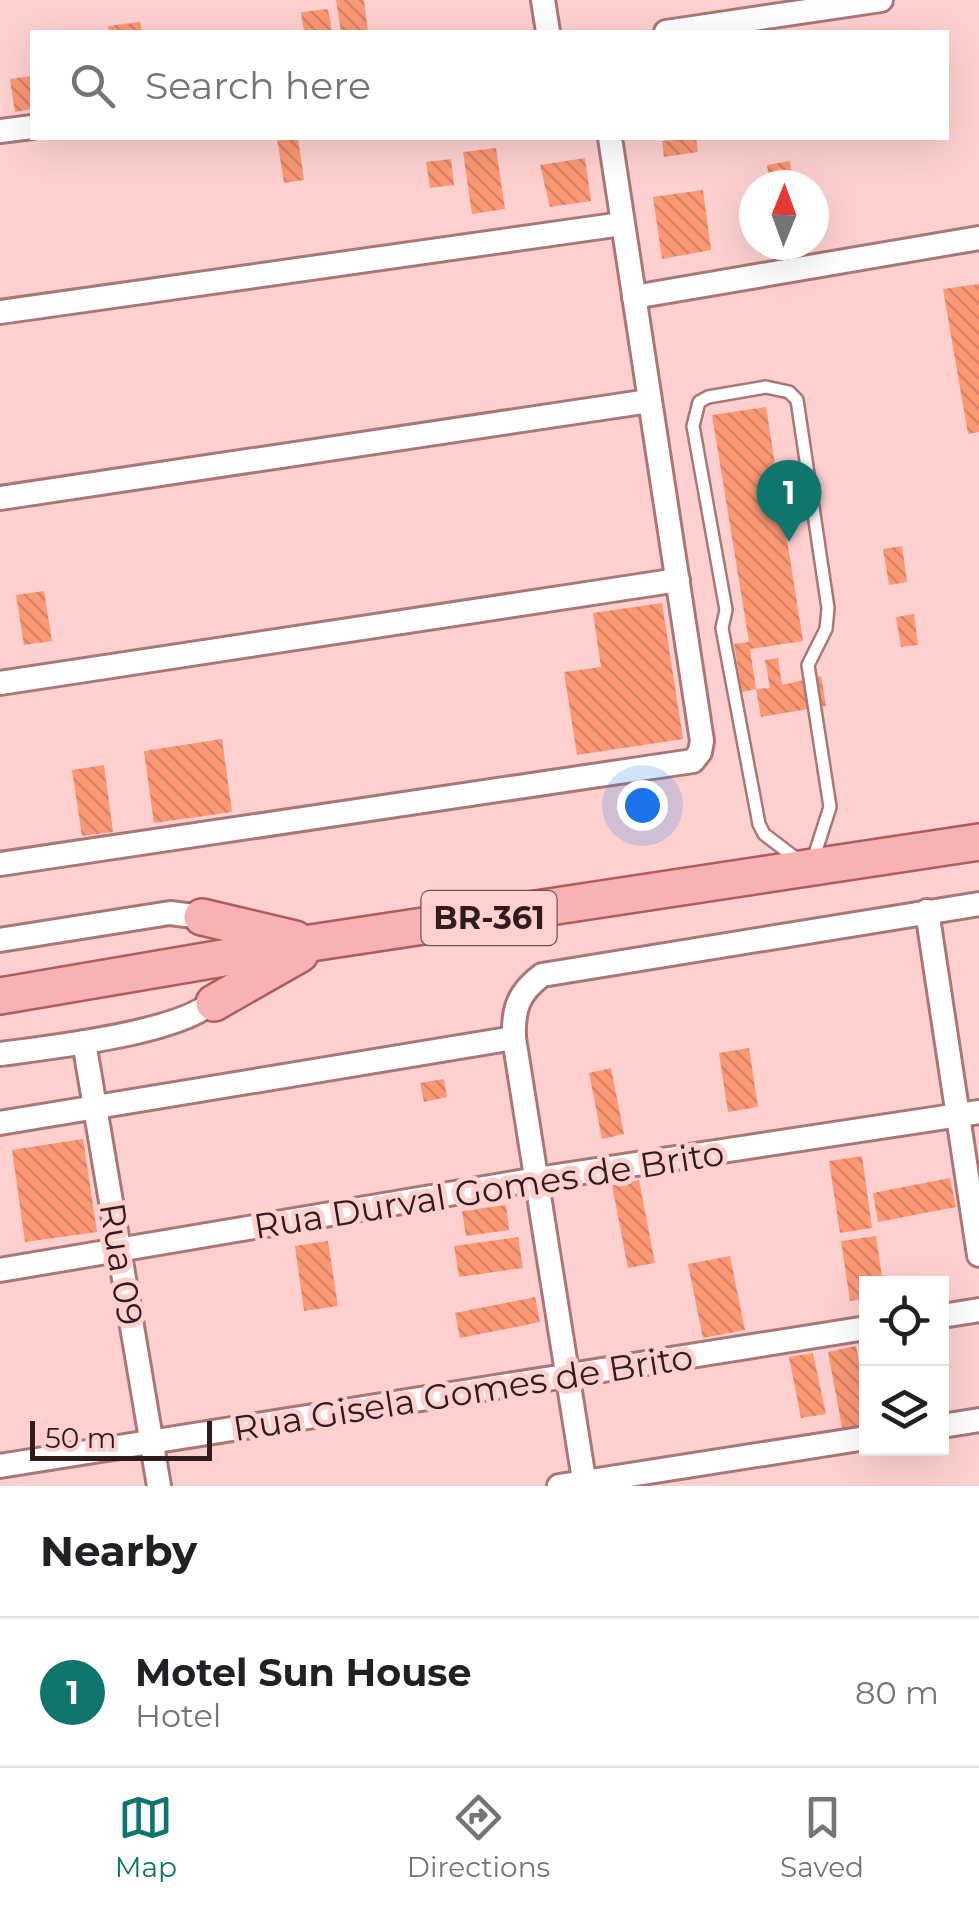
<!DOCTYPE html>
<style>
body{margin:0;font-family:Montserrat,sans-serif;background:#f2f2f2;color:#202124}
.controls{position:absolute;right:30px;bottom:30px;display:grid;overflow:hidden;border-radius:0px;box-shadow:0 10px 40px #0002}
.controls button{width:90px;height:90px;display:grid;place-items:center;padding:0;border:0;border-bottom:2px solid #e0e0e0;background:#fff;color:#202124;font:50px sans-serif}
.compass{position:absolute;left:739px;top:170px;width:90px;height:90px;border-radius:50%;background:#fff;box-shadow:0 10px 40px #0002;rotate:1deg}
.scale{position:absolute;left:30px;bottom:25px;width:182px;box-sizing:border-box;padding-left:10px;border:5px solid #301c1c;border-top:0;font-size:28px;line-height:35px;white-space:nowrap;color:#301c1c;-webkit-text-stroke:8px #fed1d0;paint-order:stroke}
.you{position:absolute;left:642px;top:805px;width:35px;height:35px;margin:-25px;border:8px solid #fff;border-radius:50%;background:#1a73e8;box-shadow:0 0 0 15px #1a73e833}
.badge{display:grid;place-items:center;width:65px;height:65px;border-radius:50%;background:#0f766e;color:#fff;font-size:32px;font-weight:700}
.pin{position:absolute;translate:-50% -82px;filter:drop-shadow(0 2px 5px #0008)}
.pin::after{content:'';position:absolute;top:52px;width:35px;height:30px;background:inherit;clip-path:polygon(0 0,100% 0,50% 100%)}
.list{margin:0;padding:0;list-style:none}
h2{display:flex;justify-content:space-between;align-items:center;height:130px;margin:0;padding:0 40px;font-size:42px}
h2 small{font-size:32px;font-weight:400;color:#757577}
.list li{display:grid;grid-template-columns:65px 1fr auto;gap:30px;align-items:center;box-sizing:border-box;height:150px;padding:0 40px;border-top:2px solid #e0e0e0}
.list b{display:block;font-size:38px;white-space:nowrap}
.list p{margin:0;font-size:32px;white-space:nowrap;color:#757577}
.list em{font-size:32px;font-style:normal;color:#757577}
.icon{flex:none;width:55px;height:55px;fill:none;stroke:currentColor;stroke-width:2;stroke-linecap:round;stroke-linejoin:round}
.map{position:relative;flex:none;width:979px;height:1486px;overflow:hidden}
.search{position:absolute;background:#fff;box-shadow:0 10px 40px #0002;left:30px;right:30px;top:30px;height:110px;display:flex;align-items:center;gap:25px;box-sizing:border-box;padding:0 35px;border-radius:0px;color:#757577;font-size:38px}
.sheet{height:280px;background:#fff}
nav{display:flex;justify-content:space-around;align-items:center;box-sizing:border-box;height:140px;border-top:2px solid #e0e0e0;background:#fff;font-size:28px;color:#757577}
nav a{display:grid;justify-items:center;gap:5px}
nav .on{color:#0f766e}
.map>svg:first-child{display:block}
.building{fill:url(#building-back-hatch)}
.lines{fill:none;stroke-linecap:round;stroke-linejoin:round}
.service-casing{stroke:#a97776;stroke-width:16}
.minor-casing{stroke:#a97776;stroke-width:28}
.primary-casing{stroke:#af5c5e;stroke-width:40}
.service{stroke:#fff;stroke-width:11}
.minor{stroke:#fff;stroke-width:22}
.primary{stroke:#f8b2b3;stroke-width:35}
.labels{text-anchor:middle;stroke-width:10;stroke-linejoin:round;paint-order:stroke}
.shield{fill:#fed1d0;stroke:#6e5252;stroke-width:2.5}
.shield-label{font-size:32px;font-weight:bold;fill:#301c1c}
.street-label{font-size:35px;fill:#301c1c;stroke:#fed1d0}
</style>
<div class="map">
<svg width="979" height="1486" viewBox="0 0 979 1486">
<defs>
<pattern id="building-back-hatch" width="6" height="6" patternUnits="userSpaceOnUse" patternTransform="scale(2.5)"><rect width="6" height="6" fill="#fc9874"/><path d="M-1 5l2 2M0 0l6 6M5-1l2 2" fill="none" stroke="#d88264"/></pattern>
</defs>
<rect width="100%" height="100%" fill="#fed1d0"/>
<g class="building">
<path d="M336,0H364L368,32H341Z"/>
<path d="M328,9L332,32H304L301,12Z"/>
<path d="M140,22L142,32H109L108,26Z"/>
<path d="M32,76V109L15,112L10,79Z"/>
<path d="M277,138H298L304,180L284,183Z"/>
<path d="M696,138L698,152L664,157L662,141Z"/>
<path d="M496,148L505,209L472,214L463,152Z"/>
<path d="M585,158L591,201L550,207L540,165Z"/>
<path d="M451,159L454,185L430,188L426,162Z"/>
<path d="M790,161L793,185H770L767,165Z"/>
<path d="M703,190L711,250L662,259L653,197Z"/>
<path d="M979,284V432L968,434L943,289Z"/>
<path d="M766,407L803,641L750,649L756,689L742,692L734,644L749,642L712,415Z"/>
<path d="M902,546L907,582L889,585L883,549Z"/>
<path d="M44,591L52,641L24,645L16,595Z"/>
<path d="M662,603L683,739L577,755L564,672L601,667L593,613Z"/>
<path d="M914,614L918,645L901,647L896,617Z"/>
<path d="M778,658L782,685L821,676L826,706L761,717L756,689L770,688L765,660Z"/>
<path d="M222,739L232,812L154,823L144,751Z"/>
<path d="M104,765L113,832L82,836L72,770Z"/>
<path d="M749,1048L758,1107L728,1112L719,1053Z"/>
<path d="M611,1068L624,1134L602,1139L589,1073Z"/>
<path d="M444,1079L447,1097L424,1102L420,1083Z"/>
<path d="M83,1139L97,1232L25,1242L12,1150Z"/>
<path d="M862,1156L872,1228L840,1233L829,1161Z"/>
<path d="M950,1178L956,1207L878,1222L873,1193Z"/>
<path d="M639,1180L655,1263L628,1268L612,1185Z"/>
<path d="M506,1205L509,1230L466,1236L462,1211Z"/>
<path d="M876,1236L883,1284H866V1299L850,1301L841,1241Z"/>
<path d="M518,1237L523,1268L459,1277L454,1246Z"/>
<path d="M328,1241L338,1306L304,1311L295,1246Z"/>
<path d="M730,1256L745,1330L703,1338L688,1264Z"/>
<path d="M535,1297L540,1322L460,1338L455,1313Z"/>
<path d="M856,1346L866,1400V1427L843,1432L828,1352Z"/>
<path d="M813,1353L826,1414L801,1418L789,1357Z"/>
</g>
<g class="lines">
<g class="service-casing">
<path id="service" d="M766,387L789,392L797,400L828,608L826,629L808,665L830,807L810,869L764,834L759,824L722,628L726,610L693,426L699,402L708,397Z"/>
</g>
<g class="minor-casing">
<g id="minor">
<path d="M543,0L548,32"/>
<path d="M666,32L881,0"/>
<path d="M0,131L32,127"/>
<path d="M634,297L979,238"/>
<path d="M0,312L622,224"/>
<path d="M0,498L649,401"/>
<path d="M0,683L678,580"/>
<path d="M0,864L693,761L700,752L702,741L610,138"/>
<path d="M927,911L979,1255"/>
<path d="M0,940L170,913L202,917L213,925"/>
<path d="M84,1042L159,1486"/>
<path d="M0,1054C44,1048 198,1032 219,994"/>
<path d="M0,1123L514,1038"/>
<path d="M0,1270L537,1179L979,1112"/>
<path d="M942,1316L979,1310"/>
<path d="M942,1426L979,1420"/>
<path d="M0,1466L866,1328"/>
<path d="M559,1486L866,1438"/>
<path d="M585,1486L514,1038C513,1009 518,993 542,975L979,904"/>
</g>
</g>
<g class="primary-casing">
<g id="primary">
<path d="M202,917L295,939"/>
<path d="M0,996L311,943L979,842"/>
<path d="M214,1003L300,954"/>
</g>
</g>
<use href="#service" class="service"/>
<use href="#minor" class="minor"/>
<use href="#primary" class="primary"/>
</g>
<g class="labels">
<rect class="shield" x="421.5" y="891" width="135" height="54" rx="8"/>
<g class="shield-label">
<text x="489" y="929">BR-361</text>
</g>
<g class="street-label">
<text transform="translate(489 1190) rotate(-9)" y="12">Rua Durval Gomes de Brito</text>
<text transform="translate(121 1264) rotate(81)" y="12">Rua 09</text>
<text transform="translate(463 1393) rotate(-9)" y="12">Rua Gisela Gomes de Brito</text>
</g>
</g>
</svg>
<div class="controls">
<button><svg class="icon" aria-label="locate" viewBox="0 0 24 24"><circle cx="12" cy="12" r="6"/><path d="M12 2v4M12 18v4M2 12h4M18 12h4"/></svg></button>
<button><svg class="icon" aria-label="layers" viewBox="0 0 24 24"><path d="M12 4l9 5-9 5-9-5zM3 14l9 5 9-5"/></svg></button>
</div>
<svg class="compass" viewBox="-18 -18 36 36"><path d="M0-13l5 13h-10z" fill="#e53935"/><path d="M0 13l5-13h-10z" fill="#757577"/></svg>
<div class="scale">50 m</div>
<div class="you"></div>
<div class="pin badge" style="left:789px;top:542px">1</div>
<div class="search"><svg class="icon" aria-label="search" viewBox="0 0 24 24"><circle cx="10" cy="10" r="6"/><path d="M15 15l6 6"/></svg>Search here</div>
</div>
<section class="sheet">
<h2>Nearby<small></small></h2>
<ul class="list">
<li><span class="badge">1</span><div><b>Motel Sun House</b><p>Hotel</p></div><em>80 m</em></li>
</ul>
</section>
<nav>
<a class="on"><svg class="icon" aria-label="map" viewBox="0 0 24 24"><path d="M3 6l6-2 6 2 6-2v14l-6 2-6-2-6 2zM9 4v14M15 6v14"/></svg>Map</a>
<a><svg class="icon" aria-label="directions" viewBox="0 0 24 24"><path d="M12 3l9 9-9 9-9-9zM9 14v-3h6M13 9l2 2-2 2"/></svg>Directions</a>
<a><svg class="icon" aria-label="saved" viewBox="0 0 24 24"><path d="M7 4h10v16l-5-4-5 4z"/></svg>Saved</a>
</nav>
